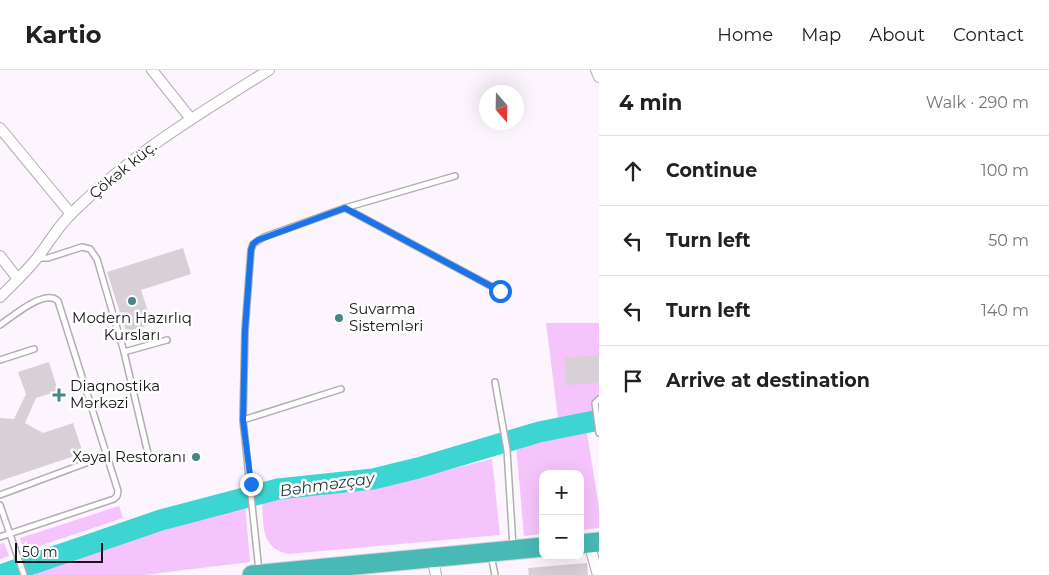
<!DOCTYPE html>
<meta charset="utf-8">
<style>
body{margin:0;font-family:Montserrat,sans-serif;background:#f6f6f6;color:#202124}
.controls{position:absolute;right:15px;bottom:15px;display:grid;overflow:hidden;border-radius:10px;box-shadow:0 5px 20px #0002}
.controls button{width:45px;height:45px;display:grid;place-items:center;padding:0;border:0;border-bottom:1px solid #e0e0e0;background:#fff;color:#202124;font:25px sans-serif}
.compass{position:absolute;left:479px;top:15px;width:45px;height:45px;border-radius:50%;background:#fff;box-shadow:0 5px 20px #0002;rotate:160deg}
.scale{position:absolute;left:15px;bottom:12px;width:88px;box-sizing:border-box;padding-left:5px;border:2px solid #171517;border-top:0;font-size:14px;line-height:18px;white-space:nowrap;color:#171517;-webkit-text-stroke:4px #fff;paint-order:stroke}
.stop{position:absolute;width:15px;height:15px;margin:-11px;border:4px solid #1a73e8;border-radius:50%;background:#fff}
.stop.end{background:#1a73e8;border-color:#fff;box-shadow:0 1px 5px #0008}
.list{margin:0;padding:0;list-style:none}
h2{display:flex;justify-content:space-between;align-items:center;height:65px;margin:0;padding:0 20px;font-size:21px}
h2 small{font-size:16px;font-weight:400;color:#757577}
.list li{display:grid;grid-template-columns:32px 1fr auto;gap:15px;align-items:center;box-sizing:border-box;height:70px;padding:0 20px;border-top:1px solid #e0e0e0}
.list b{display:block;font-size:19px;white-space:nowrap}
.list em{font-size:16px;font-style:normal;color:#757577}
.icon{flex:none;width:28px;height:28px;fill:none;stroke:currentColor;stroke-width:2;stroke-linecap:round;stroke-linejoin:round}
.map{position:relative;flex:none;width:599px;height:505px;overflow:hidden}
header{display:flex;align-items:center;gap:30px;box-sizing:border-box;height:70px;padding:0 25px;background:#fff;border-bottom:1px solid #e0e0e0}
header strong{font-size:24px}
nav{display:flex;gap:28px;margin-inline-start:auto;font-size:18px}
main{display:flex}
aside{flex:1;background:#fff}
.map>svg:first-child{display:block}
.green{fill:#f6c4fc}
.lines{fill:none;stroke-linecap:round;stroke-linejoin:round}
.river{stroke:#3dd5d1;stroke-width:21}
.building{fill:#d7d0d7}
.lane-casing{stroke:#b2acb3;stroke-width:8}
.street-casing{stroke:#b2acb3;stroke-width:12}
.highway-casing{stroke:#d5d5d5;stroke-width:21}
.lane{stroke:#fff;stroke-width:5}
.street{stroke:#fff;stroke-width:10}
.highway{stroke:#48b9b5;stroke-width:19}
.route{stroke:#1a73e8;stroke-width:6}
.poi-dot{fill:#428986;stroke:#fff;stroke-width:2}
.labels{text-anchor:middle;stroke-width:5;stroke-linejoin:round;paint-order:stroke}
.street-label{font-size:15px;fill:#171517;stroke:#fff}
.poi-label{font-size:15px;fill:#171517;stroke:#fff;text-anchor:start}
.water-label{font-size:16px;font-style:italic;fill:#1d3534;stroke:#fff}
</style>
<header>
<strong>Kartio</strong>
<nav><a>Home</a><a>Map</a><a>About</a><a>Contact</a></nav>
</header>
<main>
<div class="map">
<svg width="599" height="505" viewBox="0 0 599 505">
<rect width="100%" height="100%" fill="#fcf5fd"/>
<g class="green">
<path d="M546,253H599V340L558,348Z"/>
<path d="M587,363L599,438V458L580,460V404H543V464L524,466L516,375Z"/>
<path d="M492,389L500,465L289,484C259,478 264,454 262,429L383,416Z"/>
<path d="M245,434L250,492L144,505H34L33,503Z"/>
<path d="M119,436L123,448L24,481L20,468Z"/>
<path d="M4,473L9,486L0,489V474Z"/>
</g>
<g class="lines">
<path class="river" d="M0,505L161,450L278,419L373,409L418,398L539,362L599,350"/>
</g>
<g class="building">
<path d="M183,178L191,204L141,220L152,254L126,262L107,202Z"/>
<path d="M599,285V313L566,315L565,288Z"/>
<path d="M49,292L58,321L36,328L25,353L43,363L73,353L83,383L0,411V348L14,349L26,324L18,302Z"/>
<path d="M587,493L588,505H529L528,498Z"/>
</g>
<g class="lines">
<g class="lane-casing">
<g id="lane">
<path d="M345,138L500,221"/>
<path d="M37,188H48L82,177L90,179L97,189L124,282L149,388"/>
<path d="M0,255C12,247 45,218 58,231L118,421L117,426L114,429L0,467"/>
<path d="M124,282L167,270"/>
<path d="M0,290L34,279"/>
<path d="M495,312L507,380L513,477"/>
<path d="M599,329L595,333L599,363"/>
<path d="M243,350L341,319"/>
<path d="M0,425L94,390"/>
<path d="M0,435L24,505"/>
<path d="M491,485L495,505"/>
<path d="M259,501L243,350L245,260L251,180L253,174L264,167L345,138L455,106"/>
</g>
</g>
<g class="street-casing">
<g id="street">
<path d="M152,0L191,49"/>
<path d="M596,0L599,7"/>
<path d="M0,58L71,144"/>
<path d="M0,186L18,209"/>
<path d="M0,227C13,214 26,202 37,188C49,173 58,156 72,143C130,85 200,43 269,0"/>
<path d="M589,473L598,505"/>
<path d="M432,488L436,505"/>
</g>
</g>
<g class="highway-casing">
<g id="highway">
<path d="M580,474L599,472"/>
<path d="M252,505L543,477"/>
</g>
</g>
<use href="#lane" class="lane"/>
<use href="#street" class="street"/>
<use href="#highway" class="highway"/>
</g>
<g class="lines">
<path class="route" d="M251,414L243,350L245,260L251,180L253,174L258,170L345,138L500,221"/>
</g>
<g class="poi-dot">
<circle cx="132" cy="231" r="5"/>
<circle cx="339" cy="248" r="5"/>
<path d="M56.5 317.5h5v5h5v5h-5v5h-5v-5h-5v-5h5z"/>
<circle cx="196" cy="387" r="5"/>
</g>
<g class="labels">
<g class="street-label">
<text transform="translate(123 100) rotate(-39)" y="5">Çökək küç.</text>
</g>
<g class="poi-label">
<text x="349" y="244">Suvarma<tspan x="349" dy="17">Sistemləri</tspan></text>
<text x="132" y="253" text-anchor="middle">Modern Hazırlıq<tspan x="132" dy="17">Kursları</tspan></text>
<text x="70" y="321">Diaqnostika<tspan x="70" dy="17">Mərkəzi</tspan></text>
<text x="186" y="392" text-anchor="end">Xəyal Restoranı</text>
</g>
<g class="water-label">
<text transform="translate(327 414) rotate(-8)" y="6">Bəhməzçay</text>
</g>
</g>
</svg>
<div class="controls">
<button>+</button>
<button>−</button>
</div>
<svg class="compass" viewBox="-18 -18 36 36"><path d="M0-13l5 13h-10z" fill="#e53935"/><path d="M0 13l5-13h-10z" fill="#757577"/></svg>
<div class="scale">50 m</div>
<div class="stop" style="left:500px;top:221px"></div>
<div class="stop end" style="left:251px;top:414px"></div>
</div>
<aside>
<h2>4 min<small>Walk · 290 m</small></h2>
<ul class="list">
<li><svg class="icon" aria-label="ahead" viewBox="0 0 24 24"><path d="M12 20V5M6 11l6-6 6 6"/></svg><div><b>Continue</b></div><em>100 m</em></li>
<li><svg class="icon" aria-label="left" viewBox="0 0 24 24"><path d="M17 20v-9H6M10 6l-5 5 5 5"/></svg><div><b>Turn left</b></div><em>50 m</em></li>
<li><svg class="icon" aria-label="left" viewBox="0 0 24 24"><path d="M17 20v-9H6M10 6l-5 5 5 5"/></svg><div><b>Turn left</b></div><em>140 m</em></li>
<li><svg class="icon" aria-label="arrive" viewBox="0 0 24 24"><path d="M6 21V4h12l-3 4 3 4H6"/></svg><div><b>Arrive at destination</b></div></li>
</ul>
</aside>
</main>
